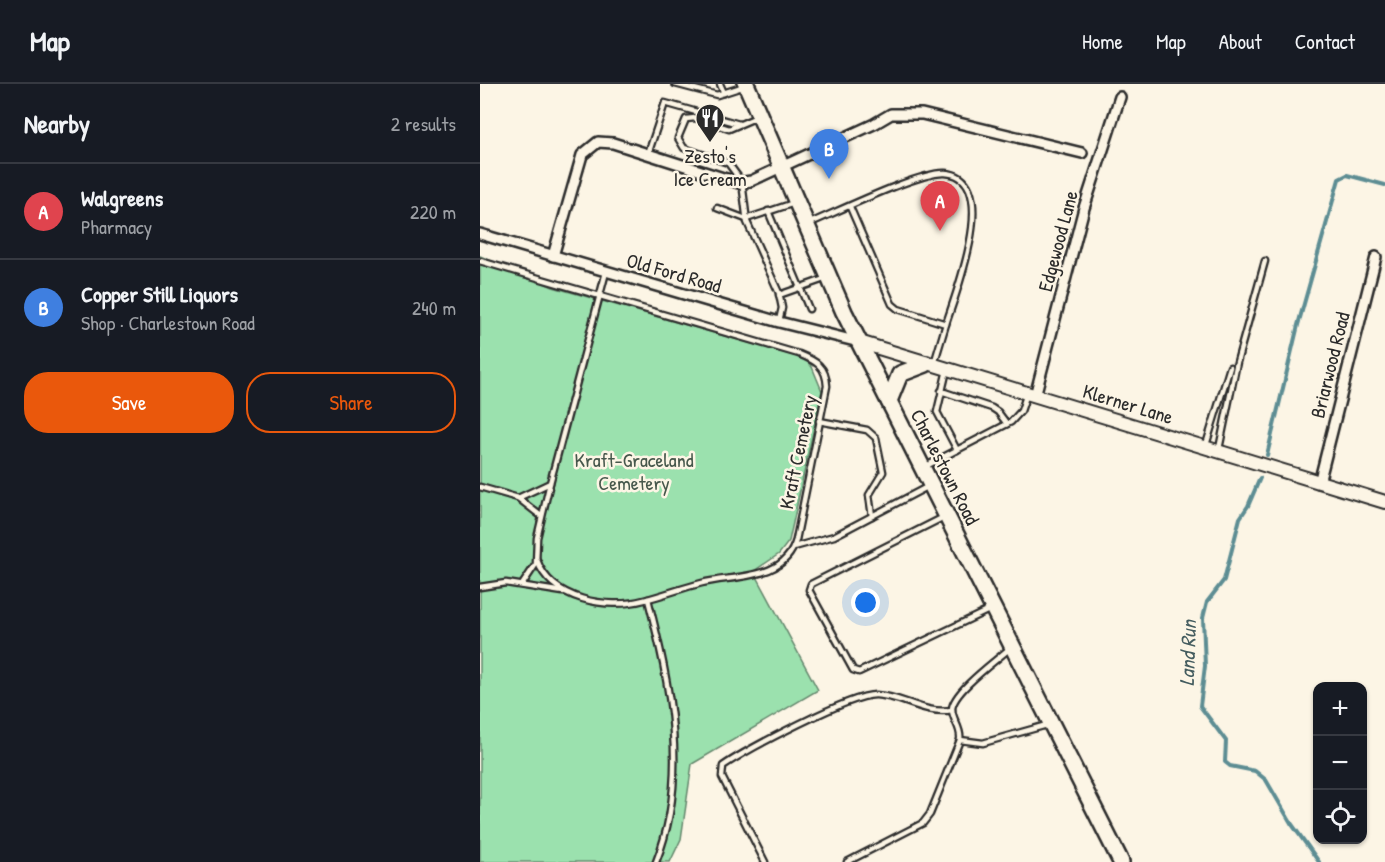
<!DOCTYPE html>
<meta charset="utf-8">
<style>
body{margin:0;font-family:"Patrick Hand",sans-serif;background:#242831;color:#f1f3f6}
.controls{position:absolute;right:18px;bottom:18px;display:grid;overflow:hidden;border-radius:12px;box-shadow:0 2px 4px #0004}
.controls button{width:54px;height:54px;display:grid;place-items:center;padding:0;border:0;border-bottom:2px solid #363941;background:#171b24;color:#f1f3f6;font:30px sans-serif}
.you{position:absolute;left:386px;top:519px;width:21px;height:21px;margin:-15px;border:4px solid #fff;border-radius:50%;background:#1a73e8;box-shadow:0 0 0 9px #1a73e833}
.badge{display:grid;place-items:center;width:39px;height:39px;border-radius:50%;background:#ea580c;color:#fff;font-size:20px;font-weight:700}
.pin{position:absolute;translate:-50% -50px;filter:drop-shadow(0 2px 3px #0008)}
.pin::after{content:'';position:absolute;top:32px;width:21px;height:18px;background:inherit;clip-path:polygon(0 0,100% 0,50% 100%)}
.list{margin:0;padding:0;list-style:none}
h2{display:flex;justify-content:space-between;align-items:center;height:78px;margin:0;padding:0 24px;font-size:26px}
h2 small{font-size:20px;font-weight:400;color:#9ea1a6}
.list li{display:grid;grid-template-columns:39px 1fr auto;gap:18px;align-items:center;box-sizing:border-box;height:96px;padding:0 24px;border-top:2px solid #363941}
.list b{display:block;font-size:22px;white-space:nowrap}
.list p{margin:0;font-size:20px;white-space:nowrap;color:#9ea1a6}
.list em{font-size:20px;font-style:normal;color:#9ea1a6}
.actions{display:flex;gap:12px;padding:18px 24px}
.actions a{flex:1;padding:14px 0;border:2px solid #ea580c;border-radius:24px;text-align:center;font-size:21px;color:#ea580c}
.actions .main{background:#ea580c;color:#fff}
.icon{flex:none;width:33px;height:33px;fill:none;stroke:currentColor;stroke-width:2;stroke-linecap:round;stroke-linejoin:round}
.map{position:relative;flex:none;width:905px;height:778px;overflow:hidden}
header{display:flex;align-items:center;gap:36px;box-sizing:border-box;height:84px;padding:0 30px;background:#171b24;border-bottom:2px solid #363941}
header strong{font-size:28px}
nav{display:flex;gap:33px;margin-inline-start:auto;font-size:21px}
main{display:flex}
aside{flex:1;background:#171b24}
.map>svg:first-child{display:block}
.green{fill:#9be1ae;stroke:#63866c;stroke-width:1.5}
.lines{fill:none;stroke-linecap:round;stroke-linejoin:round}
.stream{stroke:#5d8d93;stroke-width:4}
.service-casing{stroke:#2b2b2b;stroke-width:9}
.minor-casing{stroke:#2b2b2b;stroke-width:14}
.tertiary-casing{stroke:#2b2b2b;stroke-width:16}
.primary-casing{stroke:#2b2b2b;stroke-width:20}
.service{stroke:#fcf5e5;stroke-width:4.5}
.minor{stroke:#fcf5e5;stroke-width:9}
.tertiary{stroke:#fcf5e5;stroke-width:12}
.primary{stroke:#fcf5e5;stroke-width:15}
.labels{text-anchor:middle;stroke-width:5;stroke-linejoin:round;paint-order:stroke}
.poi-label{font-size:20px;fill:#2b2b2b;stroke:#fcf5e5}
.street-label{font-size:20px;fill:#2b2b2b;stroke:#fcf5e5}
.park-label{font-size:20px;fill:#47584c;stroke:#fcf5e5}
.water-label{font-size:21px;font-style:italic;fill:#445c5f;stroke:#fcf5e5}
</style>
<header>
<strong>Map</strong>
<nav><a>Home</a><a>Map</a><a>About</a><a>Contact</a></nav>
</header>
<main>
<aside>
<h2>Nearby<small>2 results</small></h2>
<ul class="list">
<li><span class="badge" style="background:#e0444e">A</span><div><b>Walgreens</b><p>Pharmacy</p></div><em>220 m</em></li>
<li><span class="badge" style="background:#3f7fe0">B</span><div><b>Copper Still Liquors</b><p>Shop · Charlestown Road</p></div><em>240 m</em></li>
</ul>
<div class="actions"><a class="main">Save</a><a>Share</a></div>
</aside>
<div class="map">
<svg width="905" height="778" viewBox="0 0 905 778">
<rect width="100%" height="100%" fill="#fcf5e5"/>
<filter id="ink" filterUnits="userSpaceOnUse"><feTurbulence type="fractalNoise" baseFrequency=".0167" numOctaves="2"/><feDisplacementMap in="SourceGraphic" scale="12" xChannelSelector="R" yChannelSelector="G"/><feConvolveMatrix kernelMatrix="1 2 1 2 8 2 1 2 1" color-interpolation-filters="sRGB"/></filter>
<g filter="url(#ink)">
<path class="green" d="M0,172L73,203L325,275L332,283L342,307L309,457L299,470L274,487L338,606L212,680L201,755L190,778H0Z"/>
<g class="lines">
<g class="stream">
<path d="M787,371L818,241L859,95L867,91L905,101"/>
<path d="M780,394L768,422L760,434L744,496L727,518L723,534L725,582L720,622L746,657L745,678L750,682L775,687L786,696L811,739L839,778"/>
</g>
<g class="service-casing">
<g id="service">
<path d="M195,0L237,11L265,2"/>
<path d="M240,0L244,9"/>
<path d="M277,33L249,45L215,34L206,35L198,54L204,64L248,79L262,98L267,138L299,209L302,224L299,237"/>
<path d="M168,70L185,19L259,40"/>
<path d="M237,124L266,135L314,119"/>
<path d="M288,127L329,225"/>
<path d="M328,140C357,128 438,88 465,89C523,92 475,211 466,240L418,225L412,220L370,123"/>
<path d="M0,177L319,270C336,277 346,282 347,302L316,456C305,497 254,491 222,499C202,504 184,511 164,516C128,526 71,516 57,476"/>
<path d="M299,211L347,194"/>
<path d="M454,280L466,240"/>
<path d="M467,286L457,328L477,366"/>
<path d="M461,307L512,324L518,328L527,340"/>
<path d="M339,337L387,346L396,354L403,388L389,411L392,432"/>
<path d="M726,361L750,283"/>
<path d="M739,365L757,278L785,177"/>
<path d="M446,382L531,338L541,327L547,309"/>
<path d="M0,403L38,414L61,432"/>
<path d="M38,414L70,399L126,188"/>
<path d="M464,433L331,500L329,506L373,586L379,588L511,525"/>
<path d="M314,463L354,452L449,402"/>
<path d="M42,501L56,480L57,454L70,399"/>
<path d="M0,503L26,499L83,508"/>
<path d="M168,515C190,601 210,693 176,778"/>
<path d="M480,656L503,659L567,641"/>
<path d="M285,778L242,693L243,682C268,665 371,610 396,611C423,612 444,631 472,626"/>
<path d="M367,778L443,739L450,730L480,656C482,644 472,636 472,625C473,607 517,576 530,564"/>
</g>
</g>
<g class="minor-casing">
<g id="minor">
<path d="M0,150L299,238L379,258"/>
<path d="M73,172L102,71L118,58L133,59L259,99L271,97L394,40L411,30H442L602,69"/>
<path d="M555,312L604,124L640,13"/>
<path d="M839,399L896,173"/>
</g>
</g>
<g class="tertiary-casing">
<path id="tertiary" d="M379,258L905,418"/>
</g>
<g class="primary-casing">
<g id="primary">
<path d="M266,0L364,228L641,778"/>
<path d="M409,317L420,290L446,280"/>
</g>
</g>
<use href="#service" class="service"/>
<use href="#minor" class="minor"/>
<use href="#tertiary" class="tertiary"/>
<use href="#primary" class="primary"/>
</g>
</g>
<defs>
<g id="restaurant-pin" transform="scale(1.5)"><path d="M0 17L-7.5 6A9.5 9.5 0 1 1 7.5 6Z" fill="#2b2b2b" stroke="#fcf5e5"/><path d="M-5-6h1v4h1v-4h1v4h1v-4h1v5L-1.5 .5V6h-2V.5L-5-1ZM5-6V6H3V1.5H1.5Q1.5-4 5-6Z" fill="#fff"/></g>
</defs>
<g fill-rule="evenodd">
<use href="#restaurant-pin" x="230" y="34"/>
</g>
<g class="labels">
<g class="poi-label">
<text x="230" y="79">Zesto's<tspan x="230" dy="23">Ice Cream</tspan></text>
</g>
<g class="street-label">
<text transform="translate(578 157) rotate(-75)" y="7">Edgewood Lane</text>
<text transform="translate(194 189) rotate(16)" y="7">Old Ford Road</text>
<text transform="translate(850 281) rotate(-76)" y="7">Briarwood Road</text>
<text transform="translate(648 320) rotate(17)" y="7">Klerner Lane</text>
<text transform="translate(318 368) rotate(-78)" y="7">Kraft Cemetery</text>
<text transform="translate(465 383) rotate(63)" y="7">Charlestown Road</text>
</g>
<g class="park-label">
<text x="154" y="383">Kraft-Graceland<tspan x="154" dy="23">Cemetery</tspan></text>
</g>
<g class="water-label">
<text transform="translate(708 569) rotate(-88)" y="7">Land Run</text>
</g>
</g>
</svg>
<div class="controls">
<button>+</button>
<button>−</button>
<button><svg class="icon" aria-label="locate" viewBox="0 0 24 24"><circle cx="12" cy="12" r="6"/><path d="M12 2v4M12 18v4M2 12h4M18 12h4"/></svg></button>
</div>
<div class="you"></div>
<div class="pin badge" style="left:460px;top:147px;background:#e0444e">A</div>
<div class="pin badge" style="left:349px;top:95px;background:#3f7fe0">B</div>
</div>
</main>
